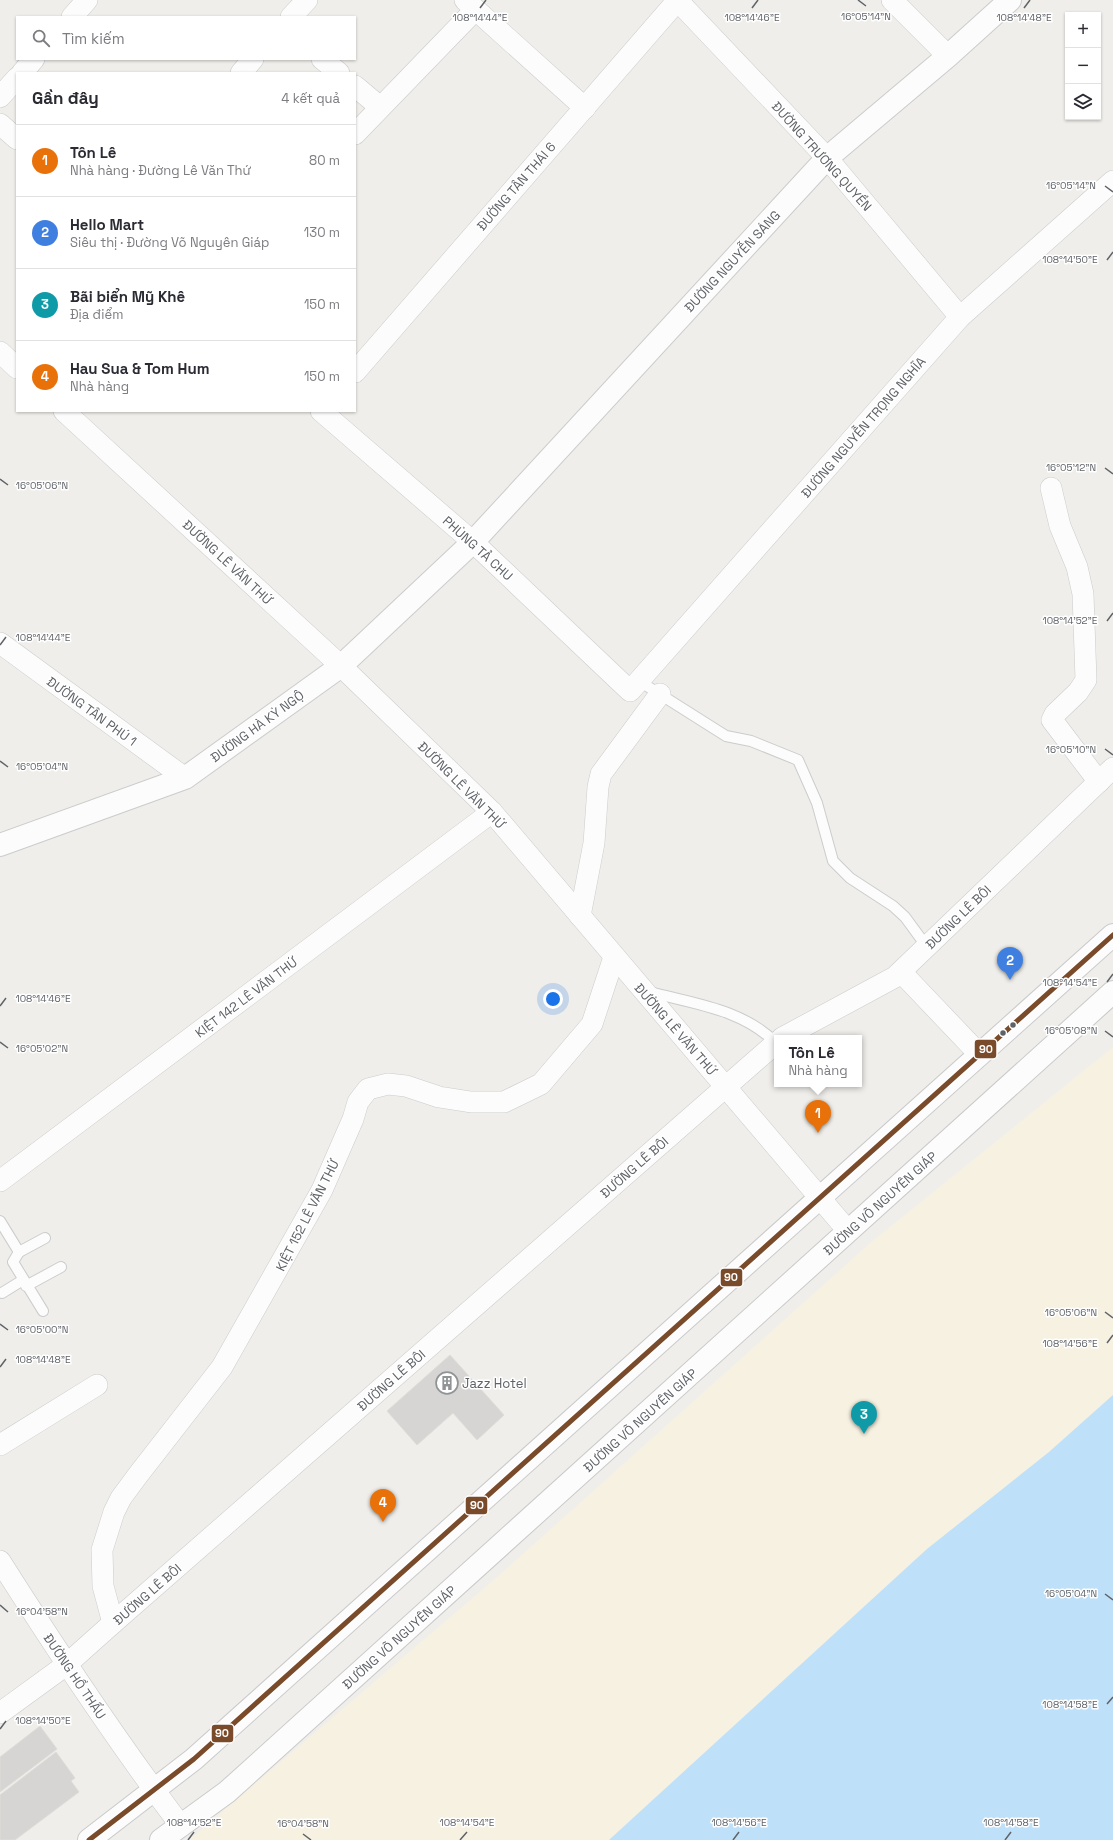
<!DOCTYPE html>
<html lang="vi">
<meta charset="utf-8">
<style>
body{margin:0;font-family:"Space Grotesk",sans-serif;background:#f2f2f3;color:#2b2b33}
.controls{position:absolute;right:12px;top:12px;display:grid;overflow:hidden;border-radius:0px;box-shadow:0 1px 3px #0004}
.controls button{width:36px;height:36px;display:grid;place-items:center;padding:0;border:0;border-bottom:1px solid #e1e1e2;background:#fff;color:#2b2b33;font:20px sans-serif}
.you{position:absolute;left:553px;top:999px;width:14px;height:14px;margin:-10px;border:3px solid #fff;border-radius:50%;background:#1a73e8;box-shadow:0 0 0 6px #1a73e833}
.badge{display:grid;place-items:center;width:26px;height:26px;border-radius:50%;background:#0f766e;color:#fff;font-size:13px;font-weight:700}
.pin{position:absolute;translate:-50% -33px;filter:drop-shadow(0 1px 2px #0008)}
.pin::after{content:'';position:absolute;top:21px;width:14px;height:12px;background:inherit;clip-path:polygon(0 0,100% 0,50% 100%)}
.popup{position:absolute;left:774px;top:1035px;width:88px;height:52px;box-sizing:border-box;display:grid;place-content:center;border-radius:0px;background:#fff;filter:drop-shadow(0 1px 3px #0005);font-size:13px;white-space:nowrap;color:#7c7c81}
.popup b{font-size:15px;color:#2b2b33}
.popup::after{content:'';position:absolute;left:50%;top:100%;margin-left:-8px;border:8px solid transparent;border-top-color:#fff}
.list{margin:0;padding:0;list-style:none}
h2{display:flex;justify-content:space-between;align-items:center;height:52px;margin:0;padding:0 16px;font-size:17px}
h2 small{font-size:13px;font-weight:400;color:#7c7c81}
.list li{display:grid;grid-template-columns:26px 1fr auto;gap:12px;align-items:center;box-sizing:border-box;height:72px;padding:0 16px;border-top:1px solid #e1e1e2}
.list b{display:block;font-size:15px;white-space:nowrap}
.list p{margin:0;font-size:13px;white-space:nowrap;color:#7c7c81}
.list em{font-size:13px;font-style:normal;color:#7c7c81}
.icon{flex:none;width:22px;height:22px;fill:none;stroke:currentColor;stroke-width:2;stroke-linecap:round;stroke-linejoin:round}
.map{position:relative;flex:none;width:1113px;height:1840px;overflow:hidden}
.search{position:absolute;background:#fff;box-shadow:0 1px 3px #0004;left:16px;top:16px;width:340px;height:44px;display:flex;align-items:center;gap:10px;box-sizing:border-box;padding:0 14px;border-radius:0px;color:#7c7c81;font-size:15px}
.panel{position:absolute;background:#fff;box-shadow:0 1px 3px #0004;left:16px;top:72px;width:340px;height:340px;border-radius:0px}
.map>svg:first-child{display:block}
.sand{fill:#f6f1e1}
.water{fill:#bfe0f9}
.building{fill:#d6d5d3;stroke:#deddd9}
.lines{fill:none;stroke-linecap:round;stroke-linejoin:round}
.service-casing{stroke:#cbcccc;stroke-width:12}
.minor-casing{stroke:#cbcccc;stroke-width:22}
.tertiary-casing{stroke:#cbcccc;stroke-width:24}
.secondary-casing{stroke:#cacacb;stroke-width:24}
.service{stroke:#fdfcfc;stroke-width:10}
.minor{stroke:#fdfcfc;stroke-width:21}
.tertiary{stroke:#fdfcfc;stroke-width:22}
.secondary{stroke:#fdfcfc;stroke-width:22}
.bus-1-casing{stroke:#fff;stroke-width:8}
.bus-1{stroke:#7a4b2a;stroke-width:5}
.ticks{fill:none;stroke:#5f6368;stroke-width:1.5}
.bus-dot{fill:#5f6368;stroke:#fff;stroke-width:1.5}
.labels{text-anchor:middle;stroke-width:3;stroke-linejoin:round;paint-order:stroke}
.street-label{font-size:13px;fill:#5f6368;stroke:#fff}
.poi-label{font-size:13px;fill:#5f6368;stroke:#fff;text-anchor:start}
.ticks-label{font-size:10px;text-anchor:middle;fill:#5f6368;stroke:#fff;stroke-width:3;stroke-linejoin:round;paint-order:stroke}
.line-badge{stroke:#fff;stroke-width:1.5}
.badge-label{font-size:11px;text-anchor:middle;font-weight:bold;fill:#fff}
</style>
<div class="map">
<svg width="1113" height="1840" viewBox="0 0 1113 1840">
<rect width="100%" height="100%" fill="#efeeea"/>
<path class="sand" d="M1113,1047V1395L1049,1452L927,1549L609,1840H189L496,1578L870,1243Z"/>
<path class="water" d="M1113,1395V1840H609L927,1549L1049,1452Z"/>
<g class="building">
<path d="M450,1355L504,1415L477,1440L453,1413L417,1445L387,1411Z"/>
<path d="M40,1726L57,1749L0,1792V1757Z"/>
<path d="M56,1752L75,1778L71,1781L79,1792L15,1840H0V1795Z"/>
</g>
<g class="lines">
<g class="service-casing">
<g id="service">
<path d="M639,681L726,736L751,741L798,760L817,803L833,861L850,878L893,906L905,917L927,947"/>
<path d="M650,992C695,1004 742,1009 776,1043"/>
<path d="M0,1221L19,1252L45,1238"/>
<path d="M19,1252L13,1262L43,1311"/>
<path d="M26,1286L61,1267"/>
<path d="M2,1293L23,1280"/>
</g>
</g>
<g class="minor-casing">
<g id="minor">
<path d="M465,0L585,108"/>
<path d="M677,0L827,158L960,317"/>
<path d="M892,0L948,56"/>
<path d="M72,17L87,0"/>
<path d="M291,17L307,0"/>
<path d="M322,59L339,73"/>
<path d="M22,73L34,59"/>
<path d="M241,73L253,59"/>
<path d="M355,86L380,107"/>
<path d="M0,97L17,78"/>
<path d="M0,124L17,139"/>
<path d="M355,134L475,10"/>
<path d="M0,352L17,368"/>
<path d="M355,372L677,1"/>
<path d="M64,411L341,666L492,812L848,1231"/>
<path d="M321,411L473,542L630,691L960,317L1113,181"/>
<path d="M1051,488L1060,526L1077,567L1083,594L1086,680L1078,692L1055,714L1052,720L1099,782"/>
<path d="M0,643L185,778"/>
<path d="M580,916L594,843L598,787L601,774L660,694"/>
<path d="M901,972L980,1055"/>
<path d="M782,1038L895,977L1113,768"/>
<path d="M0,1181L492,812"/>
<path d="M0,1445L97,1385"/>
<path d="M0,1561C57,1651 116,1740 181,1826"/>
<path d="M113,1623L103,1586L102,1550L114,1512L121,1498L138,1475L222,1367L322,1190L353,1119L358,1102L368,1089L388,1084L406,1086L439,1097L471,1102H504L541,1084L592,1024L614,957"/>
<path d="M0,1713L66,1665L113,1623L777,1042"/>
</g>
</g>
<g class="tertiary-casing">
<path id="tertiary" d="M0,845L185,778L341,666L473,542L827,158L948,56L1010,0"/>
</g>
<g class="secondary-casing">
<g id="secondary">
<path d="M89,1840L194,1759L1113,935"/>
<path d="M161,1840L227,1792L1113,992"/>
</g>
</g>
<use href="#service" class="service"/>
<use href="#minor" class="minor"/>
<use href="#tertiary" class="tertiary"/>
<use href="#secondary" class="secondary"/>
<g class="bus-1-casing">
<path id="bus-1" d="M89,1840L194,1759L1113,935"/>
</g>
<use href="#bus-1" class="bus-1"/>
</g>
<path class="ticks" d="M858,0L866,6M480,8L486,0M752,8L758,0M1024,8L1030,0M1105,186L1113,192M1107,260L1113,252M1105,468L1113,474M0,479L8,485M1107,621L1113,613M0,645L6,637M1105,749L1113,755M0,761L8,767M1107,982L1113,974M0,1006L6,998M1105,1031L1113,1037M0,1042L8,1048M1105,1312L1113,1318M0,1324L8,1330M1107,1343L1113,1335M0,1367L6,1359M1105,1594L1113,1600M0,1605L8,1612M1107,1704L1113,1697M0,1729L6,1721M303,1834L311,1840M188,1840L194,1832M460,1840L467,1832M733,1840L739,1832M1005,1840L1011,1832"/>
<defs>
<g id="building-ring" transform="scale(1.15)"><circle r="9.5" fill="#fff" stroke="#919496" stroke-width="1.5"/><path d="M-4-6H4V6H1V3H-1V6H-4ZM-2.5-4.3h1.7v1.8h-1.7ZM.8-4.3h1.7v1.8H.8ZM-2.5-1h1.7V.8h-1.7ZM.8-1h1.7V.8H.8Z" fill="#919496"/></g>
</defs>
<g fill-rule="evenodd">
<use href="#building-ring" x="447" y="1383"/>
</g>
<g class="bus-dot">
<circle cx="1013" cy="1025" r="3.5"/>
<circle cx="1003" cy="1033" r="3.5"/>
</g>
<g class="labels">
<g class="street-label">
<text transform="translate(822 156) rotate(48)" y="5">ĐƯỜNG TRƯƠNG QUYỀN</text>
<text transform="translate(516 186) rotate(-49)" y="5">ĐƯỜNG TÂN THÁI 6</text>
<text transform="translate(732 261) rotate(-47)" y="5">ĐƯỜNG NGUYỄN SÁNG</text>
<text transform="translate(863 427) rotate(-49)" y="5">ĐƯỜNG NGUYỄN TRỌNG NGHĨA</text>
<text transform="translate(478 548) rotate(42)" y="5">PHÙNG TẢ CHU</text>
<text transform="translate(228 562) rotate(43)" y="5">ĐƯỜNG LÊ VĂN THỨ</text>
<text transform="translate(92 711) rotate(36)" y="5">ĐƯỜNG TÂN PHÚ 1</text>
<text transform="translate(257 726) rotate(-36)" y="5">ĐƯỜNG HÀ KỲ NGỘ</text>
<text transform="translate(462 785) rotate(45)" y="5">ĐƯỜNG LÊ VĂN THỨ</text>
<text transform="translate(958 917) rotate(-44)" y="5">ĐƯỜNG LÊ BÔI</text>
<text transform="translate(246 997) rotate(-37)" y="5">KIỆT 142 LÊ VĂN THỨ</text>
<text transform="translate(676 1029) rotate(49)" y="5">ĐƯỜNG LÊ VĂN THỨ</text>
<text transform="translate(634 1167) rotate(-41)" y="5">ĐƯỜNG LÊ BÔI</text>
<text transform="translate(880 1203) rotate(-42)" y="5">ĐƯỜNG VÕ NGUYÊN GIÁP</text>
<text transform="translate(307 1215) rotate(-63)" y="5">KIỆT 152 LÊ VĂN THỨ</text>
<text transform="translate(391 1380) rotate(-41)" y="5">ĐƯỜNG LÊ BÔI</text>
<text transform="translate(640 1420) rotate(-42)" y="5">ĐƯỜNG VÕ NGUYÊN GIÁP</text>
<text transform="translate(147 1594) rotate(-41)" y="5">ĐƯỜNG LÊ BÔI</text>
<text transform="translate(399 1637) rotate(-42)" y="5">ĐƯỜNG VÕ NGUYÊN GIÁP</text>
<text transform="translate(75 1676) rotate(56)" y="5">ĐƯỜNG HỒ THẤU</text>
</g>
<g class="poi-label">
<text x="462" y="1388">Jazz Hotel</text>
</g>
</g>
<g class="ticks-label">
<text x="866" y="20">16°05'14"N</text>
<text x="480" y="21">108°14'44"E</text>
<text x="752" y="21">108°14'46"E</text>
<text x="1024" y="21">108°14'48"E</text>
<text x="1071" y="189">16°05'14"N</text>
<text x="1070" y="263">108°14'50"E</text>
<text x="1071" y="471">16°05'12"N</text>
<text x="42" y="489">16°05'06"N</text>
<text x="1070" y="624">108°14'52"E</text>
<text x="43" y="641">108°14'44"E</text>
<text x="1071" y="753">16°05'10"N</text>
<text x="42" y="770">16°05'04"N</text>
<text x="1070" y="986">108°14'54"E</text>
<text x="43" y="1002">108°14'46"E</text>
<text x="1071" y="1034">16°05'08"N</text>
<text x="42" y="1052">16°05'02"N</text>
<text x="1071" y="1316">16°05'06"N</text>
<text x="42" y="1333">16°05'00"N</text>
<text x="1070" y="1347">108°14'56"E</text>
<text x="43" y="1363">108°14'48"E</text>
<text x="1071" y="1597">16°05'04"N</text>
<text x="42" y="1615">16°04'58"N</text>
<text x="1070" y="1708">108°14'58"E</text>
<text x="43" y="1724">108°14'50"E</text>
<text x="194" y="1826">108°14'52"E</text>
<text x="467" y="1826">108°14'54"E</text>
<text x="739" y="1826">108°14'56"E</text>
<text x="1011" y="1826">108°14'58"E</text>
<text x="303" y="1827">16°04'58"N</text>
</g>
<g class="line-badge">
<rect x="974" y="1039" width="23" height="20" rx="4" fill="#7a4b2a"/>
<rect x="720" y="1268" width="23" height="19" rx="4" fill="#7a4b2a"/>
<rect x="465" y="1496" width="23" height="19" rx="4" fill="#7a4b2a"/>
<rect x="211" y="1724" width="23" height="19" rx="4" fill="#7a4b2a"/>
</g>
<g class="badge-label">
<text x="986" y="1053">90</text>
<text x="731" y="1281">90</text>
<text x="477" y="1509">90</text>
<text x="222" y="1737">90</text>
</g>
</svg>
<div class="controls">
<button>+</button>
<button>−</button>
<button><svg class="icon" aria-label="layers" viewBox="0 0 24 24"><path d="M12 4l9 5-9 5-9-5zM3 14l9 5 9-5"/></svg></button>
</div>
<div class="you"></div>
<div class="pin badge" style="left:818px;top:1133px;background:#e8710a">1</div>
<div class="popup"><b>Tôn Lê</b>Nhà hàng</div>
<div class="pin badge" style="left:1010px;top:980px;background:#3f7fe0">2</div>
<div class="pin badge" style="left:864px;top:1434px;background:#0f9aa8">3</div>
<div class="pin badge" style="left:383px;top:1522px;background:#e8710a">4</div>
<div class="search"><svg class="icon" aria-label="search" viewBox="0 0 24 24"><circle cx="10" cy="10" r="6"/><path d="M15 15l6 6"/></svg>Tìm kiếm</div>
<section class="panel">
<h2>Gần đây<small>4 kết quả</small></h2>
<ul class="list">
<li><span class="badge" style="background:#e8710a">1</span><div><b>Tôn Lê</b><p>Nhà hàng · Đường Lê Văn Thứ</p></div><em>80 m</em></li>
<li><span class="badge" style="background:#3f7fe0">2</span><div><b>Hello Mart</b><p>Siêu thị · Đường Võ Nguyên Giáp</p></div><em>130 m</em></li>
<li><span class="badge" style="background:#0f9aa8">3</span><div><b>Bãi biển Mỹ Khê</b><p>Địa điểm</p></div><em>150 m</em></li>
<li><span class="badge" style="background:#e8710a">4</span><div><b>Hau Sua &amp; Tom Hum</b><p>Nhà hàng</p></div><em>150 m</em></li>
</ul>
</section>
</div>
